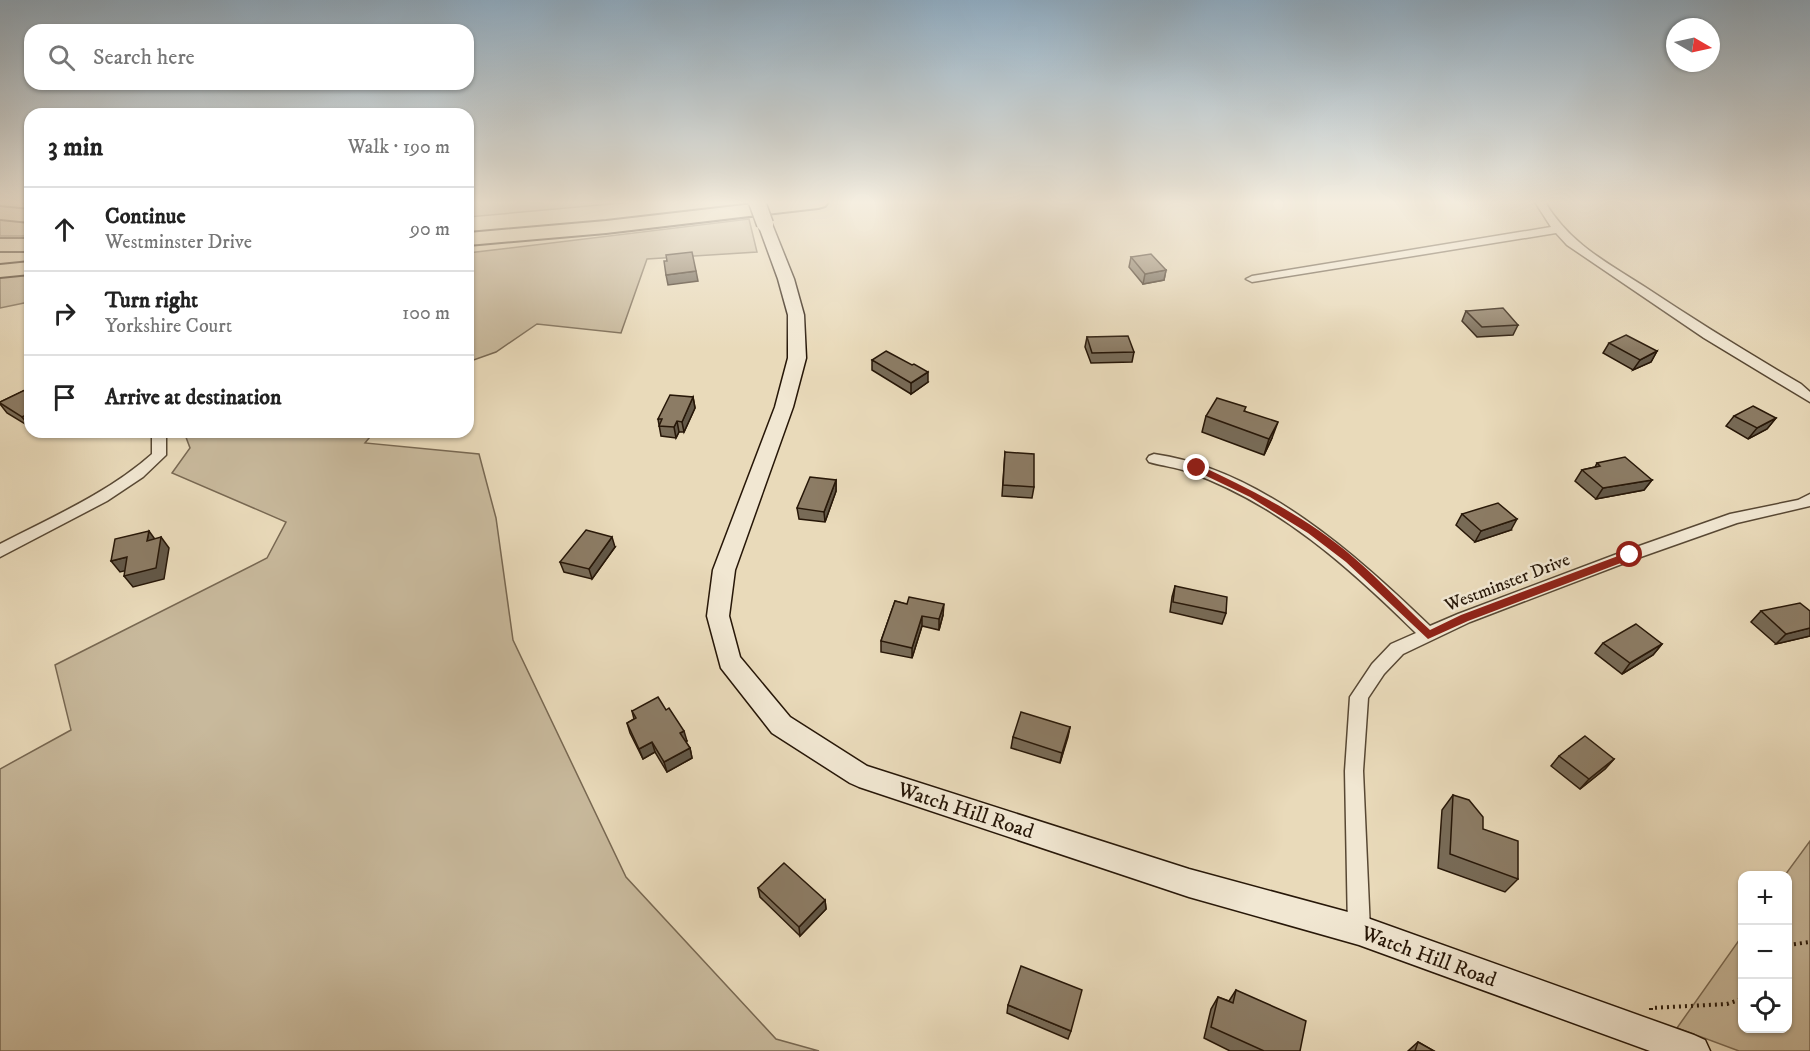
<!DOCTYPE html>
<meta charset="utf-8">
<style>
body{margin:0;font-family:"IM FELL DW Pica",serif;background:#f6f6f6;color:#222}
.controls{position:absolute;right:18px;bottom:18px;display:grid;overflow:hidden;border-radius:12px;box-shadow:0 2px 4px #0004}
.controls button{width:54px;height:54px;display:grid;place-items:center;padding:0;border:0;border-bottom:2px solid #e0e0e0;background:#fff;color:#222;font:30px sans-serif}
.compass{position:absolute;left:1666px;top:18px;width:54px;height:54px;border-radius:50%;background:#fff;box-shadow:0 2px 4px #0004;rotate:99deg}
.stop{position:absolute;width:18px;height:18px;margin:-14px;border:4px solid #8f2418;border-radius:50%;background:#fff}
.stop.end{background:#8f2418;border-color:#fff;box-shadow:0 2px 6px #0008}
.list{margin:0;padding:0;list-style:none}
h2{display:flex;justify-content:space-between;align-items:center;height:78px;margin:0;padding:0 24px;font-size:26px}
h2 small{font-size:20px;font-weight:400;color:#767676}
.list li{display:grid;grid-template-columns:39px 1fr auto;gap:18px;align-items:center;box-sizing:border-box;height:84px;padding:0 24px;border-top:2px solid #e0e0e0}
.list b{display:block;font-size:22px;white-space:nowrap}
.list p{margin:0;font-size:20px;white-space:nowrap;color:#767676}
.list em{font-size:20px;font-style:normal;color:#767676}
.icon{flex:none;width:33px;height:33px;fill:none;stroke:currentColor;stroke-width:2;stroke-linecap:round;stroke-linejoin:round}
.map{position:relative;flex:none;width:1810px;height:1051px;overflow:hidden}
.search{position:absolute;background:#fff;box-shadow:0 2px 4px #0004;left:24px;top:24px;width:450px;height:66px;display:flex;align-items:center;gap:15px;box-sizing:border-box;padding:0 21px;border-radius:18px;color:#767676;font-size:22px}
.panel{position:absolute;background:#fff;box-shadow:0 2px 4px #0004;left:24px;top:108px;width:450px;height:330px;border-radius:18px}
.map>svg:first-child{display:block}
.green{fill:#c8b99c;stroke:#786852;stroke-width:1.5}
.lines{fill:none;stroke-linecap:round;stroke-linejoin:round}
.street-casing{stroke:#584834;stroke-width:3}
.secondary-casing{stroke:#271708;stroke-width:3}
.highway-casing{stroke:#271708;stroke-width:4}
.path{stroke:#271708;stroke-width:4;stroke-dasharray:2 4;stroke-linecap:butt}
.street{fill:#f1e7d2;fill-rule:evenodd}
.secondary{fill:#f1e7d2;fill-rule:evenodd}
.highway{fill:#e9daba;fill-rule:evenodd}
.secondary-bridge-casing{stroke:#271708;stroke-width:19;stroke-linecap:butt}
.secondary-bridge{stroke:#f1e7d2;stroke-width:16}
.wall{fill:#786b57;stroke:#271708;stroke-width:1.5}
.shaded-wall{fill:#625747;stroke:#271708;stroke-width:1.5}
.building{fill:#8c7c65;stroke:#271708;stroke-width:1.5}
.route{fill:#8f2418}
.labels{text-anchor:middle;stroke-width:5;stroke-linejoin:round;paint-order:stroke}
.street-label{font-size:18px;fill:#271708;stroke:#f1e7d2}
.near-street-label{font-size:21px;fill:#271708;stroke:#f1e7d2}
</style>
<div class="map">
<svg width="1810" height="1051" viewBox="0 0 1810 1051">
<rect width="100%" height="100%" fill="#e9daba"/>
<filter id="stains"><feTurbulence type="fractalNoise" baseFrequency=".00333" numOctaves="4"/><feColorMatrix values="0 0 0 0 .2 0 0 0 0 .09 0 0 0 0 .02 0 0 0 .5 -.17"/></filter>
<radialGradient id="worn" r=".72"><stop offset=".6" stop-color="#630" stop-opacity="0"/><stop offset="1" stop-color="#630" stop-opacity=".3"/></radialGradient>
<g class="green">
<path d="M468,202H633L468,217Z"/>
<path d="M0,219L30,221V236H0Z"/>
<path d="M749,219L757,252L647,259L621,333L537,324L496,352L468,362V253Z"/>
<path d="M30,274V356L25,351L29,302L0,308V277Z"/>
<path d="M184,432H374L365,443L479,454L496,518L513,640L626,877L776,1039L819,1051H0V769L71,730L55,665L267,558L286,522L172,473L190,448Z"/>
<path d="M1810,841V1051H1739L1677,1028L1742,936V1028H1788V876L1785,875Z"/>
</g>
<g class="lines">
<g class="street-casing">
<g id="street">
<path d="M1535,202H1545C1569,243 1606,262 1645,287C1696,321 1748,353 1801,384L1810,392V402L1704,338L1567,245L1556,233L1252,282L1246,279L1252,276L1551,227Z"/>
<path d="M152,432H166V455L143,477L107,501L0,557V544C52,517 108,493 152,454Z"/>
<path d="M1154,454C1261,469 1356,555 1430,626L1458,614L1625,551L1730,514L1798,500L1810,494V506L1737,523L1635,559L1470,622L1403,654L1384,674L1368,698L1363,771L1370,930L1366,937L1359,940L1352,937L1348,930L1345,771L1350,697L1372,664L1391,644L1416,633C1349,567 1279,504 1189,472C1176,467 1162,466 1149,462L1147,459L1149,456Z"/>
</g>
</g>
<g class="secondary-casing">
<path id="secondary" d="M765,220L772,224L794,279L804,315L806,358L793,407L735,570L729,616L740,657L790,717L867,766L1189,869L1359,915L1694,1035L1705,1040L1710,1051H1650L1359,945L1189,897L859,787L850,783L772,733L721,668L707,616L713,570L775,407L788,358V315L778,279L758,224Z"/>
</g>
<g class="highway-casing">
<g id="highway">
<path d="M770,202H828L825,206L818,208L606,233L468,245V233L606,221Z"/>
<path d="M0,207L30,210V222L0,219Z"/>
<rect x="0" y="239" width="30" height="12"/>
<path d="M30,262V274L0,277V265Z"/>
</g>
</g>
<g class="path">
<path d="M1788,945L1810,942"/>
<path d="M1651,1010V1008L1727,1004L1742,999"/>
</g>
<use href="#street" class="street"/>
<use href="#secondary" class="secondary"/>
<use href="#highway" class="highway"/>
<g class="secondary-bridge-casing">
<path id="secondary-bridge" d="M757,202L765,224"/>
</g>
<use href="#secondary-bridge" class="secondary-bridge"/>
</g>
<g class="wall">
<path d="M1131,257L1166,270L1164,280L1143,284L1129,267Z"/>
<path d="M1466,311L1518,325L1513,335L1477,337L1462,321Z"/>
<path d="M1087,337L1134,352L1132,362L1091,363L1085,347Z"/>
<path d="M1609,343L1657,351L1651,362L1633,370L1603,353Z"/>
<path d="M872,360L928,382L911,394L872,370Z"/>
<path d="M30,388V427L7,413L0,404V402Z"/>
<path d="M693,397L695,408L684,432H679L676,438L661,436L658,419Z"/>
<path d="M1245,411L1272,438L1264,455L1202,432L1206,416Z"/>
<path d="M1734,416L1776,418L1767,429L1748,439L1726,426Z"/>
<path d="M1005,452L1034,487L1032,498L1002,496Z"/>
<path d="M1597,463L1652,480L1644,490L1596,499L1575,481L1582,470L1595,467Z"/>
<path d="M836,480V491L825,522L799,519L797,508Z"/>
<path d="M1462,514L1511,530L1475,542L1456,525Z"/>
<path d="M615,547L592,579L564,572L560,562Z"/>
<path d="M1175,586L1226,613L1222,624L1170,612L1172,597Z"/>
<path d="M895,601L943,615L939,630L922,626L912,658L881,652V641Z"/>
<path d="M1761,611H1810V636L1776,644L1751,622Z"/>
<path d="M1603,643L1662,644L1653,655L1622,674L1595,653Z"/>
<path d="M632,711L687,741L686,742L690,748L692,758L667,772L655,752L643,759L630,733L627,723L634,719Z"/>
<path d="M1070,727L1060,763L1011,748L1013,737Z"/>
<path d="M1559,756L1614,759L1605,769L1580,789L1551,766Z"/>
<path d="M1453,795L1518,879L1505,892L1438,868L1442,810Z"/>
<path d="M758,888L825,900L826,909L800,936L760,897Z"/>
<path d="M1236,990L1300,1051H1230L1204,1038L1211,1009L1218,997L1229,1001Z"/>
<path d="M1008,1005L1071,1031L1068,1039L1007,1013Z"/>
<path d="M1418,1042L1434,1051H1408Z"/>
</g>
<g class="shaded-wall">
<path d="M1166,270L1164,280L1143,284L1145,274Z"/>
<path d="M696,271L698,281L668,285L666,275Z"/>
<path d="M1657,351L1651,362L1633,370L1640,360Z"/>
<path d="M928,372V382L911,394V383Z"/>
<path d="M693,397L695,408L684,432L682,422Z"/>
<path d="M30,413V427L22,417Z"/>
<path d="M1776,418L1767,429L1748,439L1757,428Z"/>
<path d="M677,421L679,432L676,438L674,427Z"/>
<path d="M1278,422L1272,438L1264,455L1269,439Z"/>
<path d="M836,480V491L825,522L824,512Z"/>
<path d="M1652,480L1644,490L1596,499L1603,488Z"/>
<path d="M1517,519L1511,530L1475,542L1481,531Z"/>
<path d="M149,531L157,542L147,541Z"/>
<path d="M161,537L169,548L164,579L133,587L124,576Z"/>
<path d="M612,537L615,547L592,579L589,569Z"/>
<path d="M127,557L136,568L120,572L111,561Z"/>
<path d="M944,604L943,615L939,630V619Z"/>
<path d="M922,616V626L912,658V648Z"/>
<path d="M1810,628V636L1776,644L1786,634Z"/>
<path d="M1662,644L1653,655L1622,674L1630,663Z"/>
<path d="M1070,727L1068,737L1060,763L1062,753Z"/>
<path d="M684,731L687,741L683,743L680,733Z"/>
<path d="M652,742L655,752L643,759L639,749Z"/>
<path d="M690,748L692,758L667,772L664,762Z"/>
<path d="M1614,759L1605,769L1580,789L1589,779Z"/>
<path d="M825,900L826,909L800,936L799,927Z"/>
</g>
<g class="building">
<path d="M692,252L696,271L666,275L664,261H667L666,255Z"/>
<path d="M1151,254L1166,270L1145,274L1131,257Z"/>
<path d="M1503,308L1518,325L1482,327L1466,311Z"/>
<path d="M1626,335L1657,351L1640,360L1609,343Z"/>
<path d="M1128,336L1134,352L1092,353L1087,337Z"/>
<path d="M886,351L912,365L914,364L928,372L911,383L872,360Z"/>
<path d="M29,388H30V413L22,417L0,403V402Z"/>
<path d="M670,395L693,397L682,422L677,421L674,427L659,426L662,419H658Z"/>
<path d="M1217,398L1246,407L1244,411L1278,422L1269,439L1206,416Z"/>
<path d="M1753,406L1776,418L1757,428L1734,416Z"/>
<path d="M1005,452L1034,454V487L1003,485Z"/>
<path d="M1625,457L1652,480L1603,488L1582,470L1600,466L1597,463Z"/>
<path d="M810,477L836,480L824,512L797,508Z"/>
<path d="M1498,503L1517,519L1481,531L1462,514Z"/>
<path d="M586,530L612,537L589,569L560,562Z"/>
<path d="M149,531L147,541L161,537L156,568L124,576L127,557L111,561L115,539Z"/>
<path d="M1175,586L1227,597L1226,613L1173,602Z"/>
<path d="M909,597L944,604L939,619L922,616L912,648L881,641L895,601L907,604Z"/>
<path d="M1800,603L1810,611V628L1786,634L1761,611Z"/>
<path d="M1636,624L1662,644L1630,663L1603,643Z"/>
<path d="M658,697L666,710L669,708L684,731L680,733L690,748L664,762L652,742L639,749L627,723L636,718L632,711Z"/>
<path d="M1021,712L1070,727L1062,753L1013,737Z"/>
<path d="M1585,736L1614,759L1589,779L1559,756Z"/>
<path d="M1453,795L1469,800L1483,817V829L1518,841V879L1450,854Z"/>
<path d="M784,863L825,900L799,927L758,888Z"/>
<path d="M1021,966L1082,990L1071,1031L1008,1005Z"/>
<path d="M1236,990L1306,1021L1300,1051H1264L1211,1027L1218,997L1233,1003Z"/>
<path d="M1418,1042L1434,1051H1415Z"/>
</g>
<linearGradient id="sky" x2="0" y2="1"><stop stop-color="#8ea9bd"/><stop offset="0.58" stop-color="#f5eee0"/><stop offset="1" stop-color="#f5eee0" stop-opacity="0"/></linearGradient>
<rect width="1810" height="349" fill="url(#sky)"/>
<path class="route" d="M1194,466H1201C1254,491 1308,518 1353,557C1380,580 1404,606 1430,630L1461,615L1626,553L1630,552L1635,555L1634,558L1468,621L1428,639L1346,562L1308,533L1250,497L1194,470Z"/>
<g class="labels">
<g class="street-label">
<text transform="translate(1507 582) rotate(-21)" y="6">Westminster Drive</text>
</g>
<g class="near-street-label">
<text transform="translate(966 810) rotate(18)" y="7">Watch Hill Road</text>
<text transform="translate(1429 956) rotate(20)" y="7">Watch Hill Road</text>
</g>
</g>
<rect width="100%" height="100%" filter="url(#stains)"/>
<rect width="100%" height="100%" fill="url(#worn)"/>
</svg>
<div class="controls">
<button>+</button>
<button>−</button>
<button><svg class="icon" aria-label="locate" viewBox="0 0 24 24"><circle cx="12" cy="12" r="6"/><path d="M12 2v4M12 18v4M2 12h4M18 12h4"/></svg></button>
</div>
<svg class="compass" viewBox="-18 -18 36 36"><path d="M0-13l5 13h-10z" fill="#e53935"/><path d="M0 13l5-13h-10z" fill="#767676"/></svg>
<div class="stop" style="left:1630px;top:555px"></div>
<div class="stop end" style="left:1197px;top:468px"></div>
<div class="search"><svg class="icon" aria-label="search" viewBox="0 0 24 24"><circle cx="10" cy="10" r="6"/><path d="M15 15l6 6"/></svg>Search here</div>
<section class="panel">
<h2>3 min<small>Walk · 190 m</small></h2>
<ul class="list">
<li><svg class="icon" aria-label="ahead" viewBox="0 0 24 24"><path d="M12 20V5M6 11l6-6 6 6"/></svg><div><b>Continue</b><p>Westminster Drive</p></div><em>90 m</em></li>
<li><svg class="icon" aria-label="right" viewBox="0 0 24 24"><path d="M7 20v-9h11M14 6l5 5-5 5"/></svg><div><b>Turn right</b><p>Yorkshire Court</p></div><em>100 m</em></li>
<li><svg class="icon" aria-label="arrive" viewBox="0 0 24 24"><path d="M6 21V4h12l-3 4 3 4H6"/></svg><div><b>Arrive at destination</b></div></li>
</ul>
</section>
</div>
